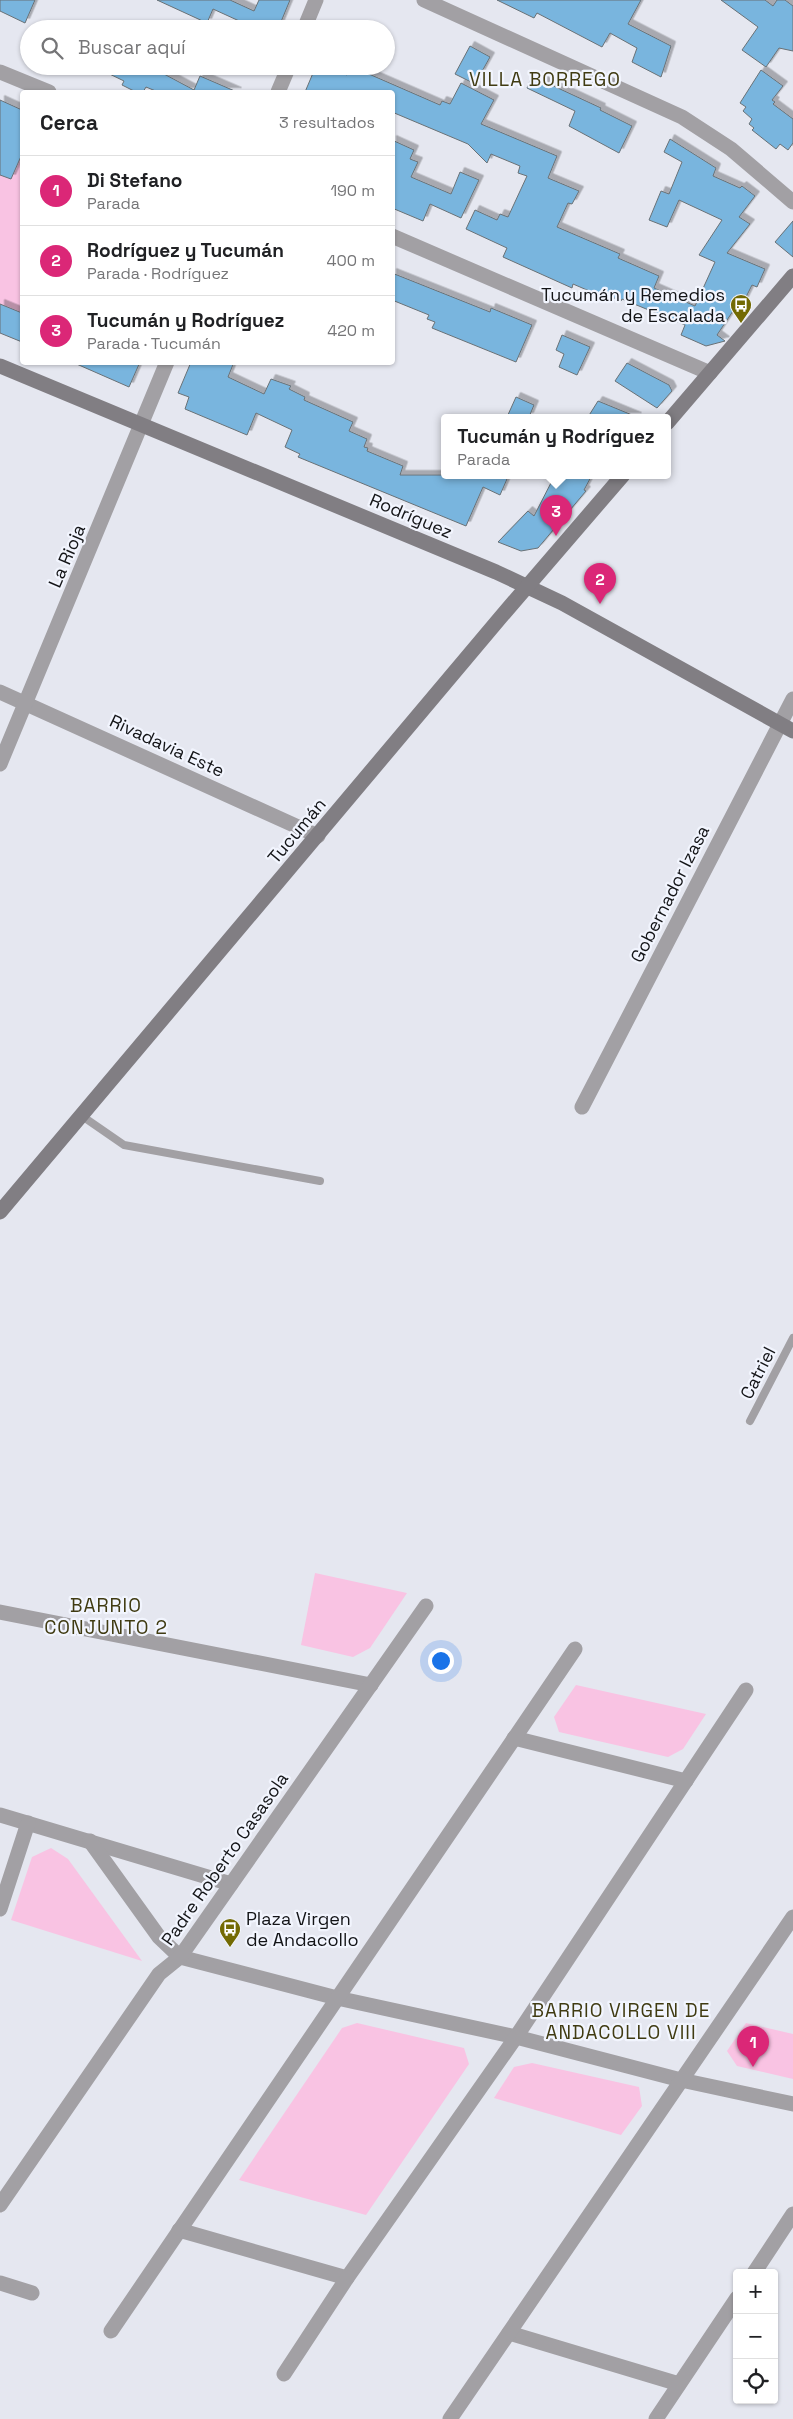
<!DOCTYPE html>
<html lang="es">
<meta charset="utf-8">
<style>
body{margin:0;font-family:"Space Grotesk",sans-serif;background:#f2f2f2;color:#202124}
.controls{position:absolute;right:15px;bottom:15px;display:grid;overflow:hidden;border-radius:5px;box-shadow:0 1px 4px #0004}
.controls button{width:45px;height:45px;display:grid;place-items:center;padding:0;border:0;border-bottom:1px solid #e0e0e0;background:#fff;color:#202124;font:25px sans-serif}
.you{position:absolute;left:440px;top:1660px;width:18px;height:18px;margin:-12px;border:4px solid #fff;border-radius:50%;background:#1a73e8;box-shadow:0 0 0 8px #1a73e833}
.badge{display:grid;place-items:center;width:32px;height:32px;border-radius:50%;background:#db2777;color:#fff;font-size:16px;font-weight:700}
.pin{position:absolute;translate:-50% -41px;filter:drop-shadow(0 1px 2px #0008)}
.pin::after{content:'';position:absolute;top:26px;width:18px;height:15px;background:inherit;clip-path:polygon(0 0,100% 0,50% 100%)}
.popup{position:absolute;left:441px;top:414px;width:230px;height:65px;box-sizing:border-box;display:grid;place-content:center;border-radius:5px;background:#fff;filter:drop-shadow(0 1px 4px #0005);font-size:16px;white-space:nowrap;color:#757577}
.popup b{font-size:19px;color:#202124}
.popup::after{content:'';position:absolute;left:50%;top:100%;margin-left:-10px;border:10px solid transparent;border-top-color:#fff}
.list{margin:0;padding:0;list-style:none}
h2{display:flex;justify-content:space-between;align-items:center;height:65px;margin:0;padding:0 20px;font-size:21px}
h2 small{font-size:16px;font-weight:400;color:#757577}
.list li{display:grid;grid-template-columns:32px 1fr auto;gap:15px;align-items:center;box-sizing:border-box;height:70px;padding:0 20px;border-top:1px solid #e0e0e0}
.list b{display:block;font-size:19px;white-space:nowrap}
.list p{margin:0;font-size:16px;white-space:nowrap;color:#757577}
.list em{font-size:16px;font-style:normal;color:#757577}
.icon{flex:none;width:28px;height:28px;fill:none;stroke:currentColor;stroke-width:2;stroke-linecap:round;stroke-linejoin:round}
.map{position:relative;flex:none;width:793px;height:2419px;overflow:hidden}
.search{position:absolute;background:#fff;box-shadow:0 1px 4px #0004;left:20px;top:20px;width:375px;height:55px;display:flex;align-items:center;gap:12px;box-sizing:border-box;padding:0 18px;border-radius:28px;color:#757577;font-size:19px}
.panel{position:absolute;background:#fff;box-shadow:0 1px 4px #0004;left:20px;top:90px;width:375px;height:275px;border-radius:5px}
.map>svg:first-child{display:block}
.green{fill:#f9c3e3}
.building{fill:#79b5de;stroke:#697176;filter:url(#shadow)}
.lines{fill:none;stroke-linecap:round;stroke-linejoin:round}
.lane{stroke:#a2a0a4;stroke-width:8}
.street{stroke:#a2a0a4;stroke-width:15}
.secondary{stroke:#817e83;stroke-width:15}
.labels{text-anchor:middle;stroke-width:4.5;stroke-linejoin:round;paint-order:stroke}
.poi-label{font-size:18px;fill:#131417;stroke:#f2f5fe;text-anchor:end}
.street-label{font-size:18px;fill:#131417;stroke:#f2f5fe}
.neighbourhood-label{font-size:19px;letter-spacing:1px;fill:#403b12;stroke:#f2f5fe}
</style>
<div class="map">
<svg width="793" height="2419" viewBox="0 0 793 2419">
<defs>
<filter id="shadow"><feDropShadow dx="4.5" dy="-4.5" stdDeviation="0" flood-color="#0004"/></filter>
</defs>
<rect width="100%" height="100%" fill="#e5e7f0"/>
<g class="green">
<path d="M0,100L22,110V342L0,333Z"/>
<path d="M315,1573L407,1593L370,1648L353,1657L301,1645Z"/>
<path d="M576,1685L706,1714L683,1749L668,1757L559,1732L554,1717Z"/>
<path d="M51,1848L68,1859L142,1961L11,1920L32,1857Z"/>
<path d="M357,2023L464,2048L469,2064L366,2215L239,2180L342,2028Z"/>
<path d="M746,2023L793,2034V2079L737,2066L727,2051Z"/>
<path d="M532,2063L639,2087L642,2106L621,2135L494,2098L514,2067Z"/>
</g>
<g class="building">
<path d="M0,0H35L25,23L0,11Z"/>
<path d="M157,0H230L254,11L259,0H290L278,29H246L248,25L213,9L207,23Z"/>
<path d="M497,0H641L628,24L671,46L661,77L632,62L637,48L610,33L602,47L537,13L534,18Z"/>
<path d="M721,0H765L773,6L777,0H785L793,6V51L779,48L766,67L742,50L758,27Z"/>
<path d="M470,46L490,57L475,84L455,74Z"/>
<path d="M93,66H149L194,90L200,76L237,92H158L146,87L143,92H136L122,85L124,81Z"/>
<path d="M316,66H326L347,75L349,69L361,73L362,71L440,105L442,101L450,104L461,83L494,100L481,124L557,156L548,178L579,191L572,204L568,203L557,227L620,254L618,258L659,276L654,288L695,306L715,262L699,255L722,220L679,200L667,227L649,220L661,191L669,194L682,162L664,152L670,139L716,168L713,176L740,188L742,186L755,196L739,217L750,224L727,253L765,269L757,287L752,285L738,313L733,311L717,335L725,341L706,346L681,335L685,325L622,299L621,301L603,293L601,296L573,284L572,288L503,257L507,248L466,229L475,210L497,220L500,214L508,217L527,176L518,173L520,166L491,154L487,163L468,144L392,112V92H305Z"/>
<path d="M761,70L783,86L772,100L775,102L773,104L793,119V143L788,150L780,144L776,149L752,130L754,128L749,124L752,119L743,111L746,107L740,103Z"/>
<path d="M532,76L601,108L600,110L632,126L619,153L569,126L575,111L527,88Z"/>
<path d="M0,100L22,110V154L11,179L0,175Z"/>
<path d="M392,140L414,150L410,159L418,162L411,177L451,194L460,172L479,180L461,218L430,204L423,221L392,208Z"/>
<path d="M793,221V257L775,242Z"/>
<path d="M392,273L490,312L491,308L532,325L516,362L432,328L435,322L427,319L429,315L392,300Z"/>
<path d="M0,304L22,313V342L0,333Z"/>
<path d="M562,335L590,347L577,375L559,367L564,354L556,350Z"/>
<path d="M72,362H140L129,387Z"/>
<path d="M191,362H234L228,377L264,394L271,379L291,386L289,389L305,397L304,400L353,422L349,431L367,439L364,447L368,448L367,451L403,466L400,475H497L507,479L500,495L483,487L466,526L298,457L300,454L285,447L292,430L256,413L247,435L185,409L189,397L178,393Z"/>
<path d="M627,363L669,385L672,391L657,408L615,381Z"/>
<path d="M516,397L534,405L529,417H507Z"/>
<path d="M598,401L637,417H588Z"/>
<path d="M555,475H592L584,490L586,491L538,548L521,551L498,542L528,511L534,516Z"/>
</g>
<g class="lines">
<g class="lane">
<path d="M82,1116L124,1145L320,1181"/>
<path d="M750,1421L793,1338"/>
</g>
<g class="street">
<path d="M424,0L682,117L731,149L793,202"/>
<path d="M304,29L316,0"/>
<path d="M0,72L49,92"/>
<path d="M278,92L289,66"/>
<path d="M392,236L710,373"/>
<path d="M0,692L318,836"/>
<path d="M0,764L167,362"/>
<path d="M582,1107L793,699"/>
<path d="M0,1612L371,1685"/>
<path d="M514,1738L686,1781"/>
<path d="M0,1815L231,1884"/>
<path d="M90,1841L159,1937L180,1957L337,1998L516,2037L681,2080L793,2104"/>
<path d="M0,1909L28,1823"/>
<path d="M0,2205L159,1974L180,1957L426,1606"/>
<path d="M179,2230L347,2278"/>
<path d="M754,2273L793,2214"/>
<path d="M0,2283L32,2293"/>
<path d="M111,2331L575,1649"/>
<path d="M509,2333L679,2384"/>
<path d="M284,2374L347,2278L516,2037L746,1690"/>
<path d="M450,2419L793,1917"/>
<path d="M656,2419L737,2298"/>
</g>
<g class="secondary">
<path d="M0,366L496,572L562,603L793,731"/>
<path d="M667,423L793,276"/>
<path d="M0,1212L500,618L623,475"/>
</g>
</g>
<defs>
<g id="bus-pin" transform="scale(1.125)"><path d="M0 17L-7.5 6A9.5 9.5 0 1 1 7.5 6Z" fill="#736a03" stroke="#f2f5fe"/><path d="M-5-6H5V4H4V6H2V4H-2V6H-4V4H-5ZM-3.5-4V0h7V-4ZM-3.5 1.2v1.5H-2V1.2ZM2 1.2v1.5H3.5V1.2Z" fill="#fff"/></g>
</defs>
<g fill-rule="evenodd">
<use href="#bus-pin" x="741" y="305"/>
<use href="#bus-pin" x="230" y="1929"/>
</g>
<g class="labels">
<g class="poi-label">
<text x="725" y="301">Tucumán y Remedios<tspan x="725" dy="21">de Escalada</tspan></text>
<text x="246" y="1925" text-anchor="start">Plaza Virgen<tspan x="246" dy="21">de Andacollo</tspan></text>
</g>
<g class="street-label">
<text transform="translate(411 516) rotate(23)" y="6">Rodríguez</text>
<text transform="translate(67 556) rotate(-67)" y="6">La Rioja</text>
<text transform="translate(167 746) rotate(25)" y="6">Rivadavia Este</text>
<text transform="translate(297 831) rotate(-50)" y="6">Tucumán</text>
<text transform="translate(670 894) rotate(-63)" y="6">Gobernador Izasa</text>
<text transform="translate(758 1373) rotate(-63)" y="6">Catriel</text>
<text transform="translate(225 1859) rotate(-55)" y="6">Padre Roberto Casasola</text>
</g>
<g class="neighbourhood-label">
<text x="545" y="86">VILLA BORREGO</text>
<text x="106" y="1612">BARRIO<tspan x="106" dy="22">CONJUNTO 2</tspan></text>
<text x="621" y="2017">BARRIO VIRGEN DE<tspan x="621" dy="22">ANDACOLLO VIII</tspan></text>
</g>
</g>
</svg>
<div class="controls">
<button>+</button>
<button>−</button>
<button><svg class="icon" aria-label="locate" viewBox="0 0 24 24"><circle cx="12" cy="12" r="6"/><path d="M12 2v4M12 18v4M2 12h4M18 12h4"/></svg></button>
</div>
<div class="you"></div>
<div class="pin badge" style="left:753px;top:2067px">1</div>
<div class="pin badge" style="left:600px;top:604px">2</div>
<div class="pin badge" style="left:556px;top:536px">3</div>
<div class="popup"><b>Tucumán y Rodríguez</b>Parada</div>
<div class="search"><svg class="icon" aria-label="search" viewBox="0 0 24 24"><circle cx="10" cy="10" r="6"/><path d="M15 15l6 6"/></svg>Buscar aquí</div>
<section class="panel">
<h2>Cerca<small>3 resultados</small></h2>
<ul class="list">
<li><span class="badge">1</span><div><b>Di Stefano</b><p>Parada</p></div><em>190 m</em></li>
<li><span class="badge">2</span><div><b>Rodríguez y Tucumán</b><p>Parada · Rodríguez</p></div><em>400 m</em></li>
<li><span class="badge">3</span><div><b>Tucumán y Rodríguez</b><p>Parada · Tucumán</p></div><em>420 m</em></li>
</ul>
</section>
</div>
